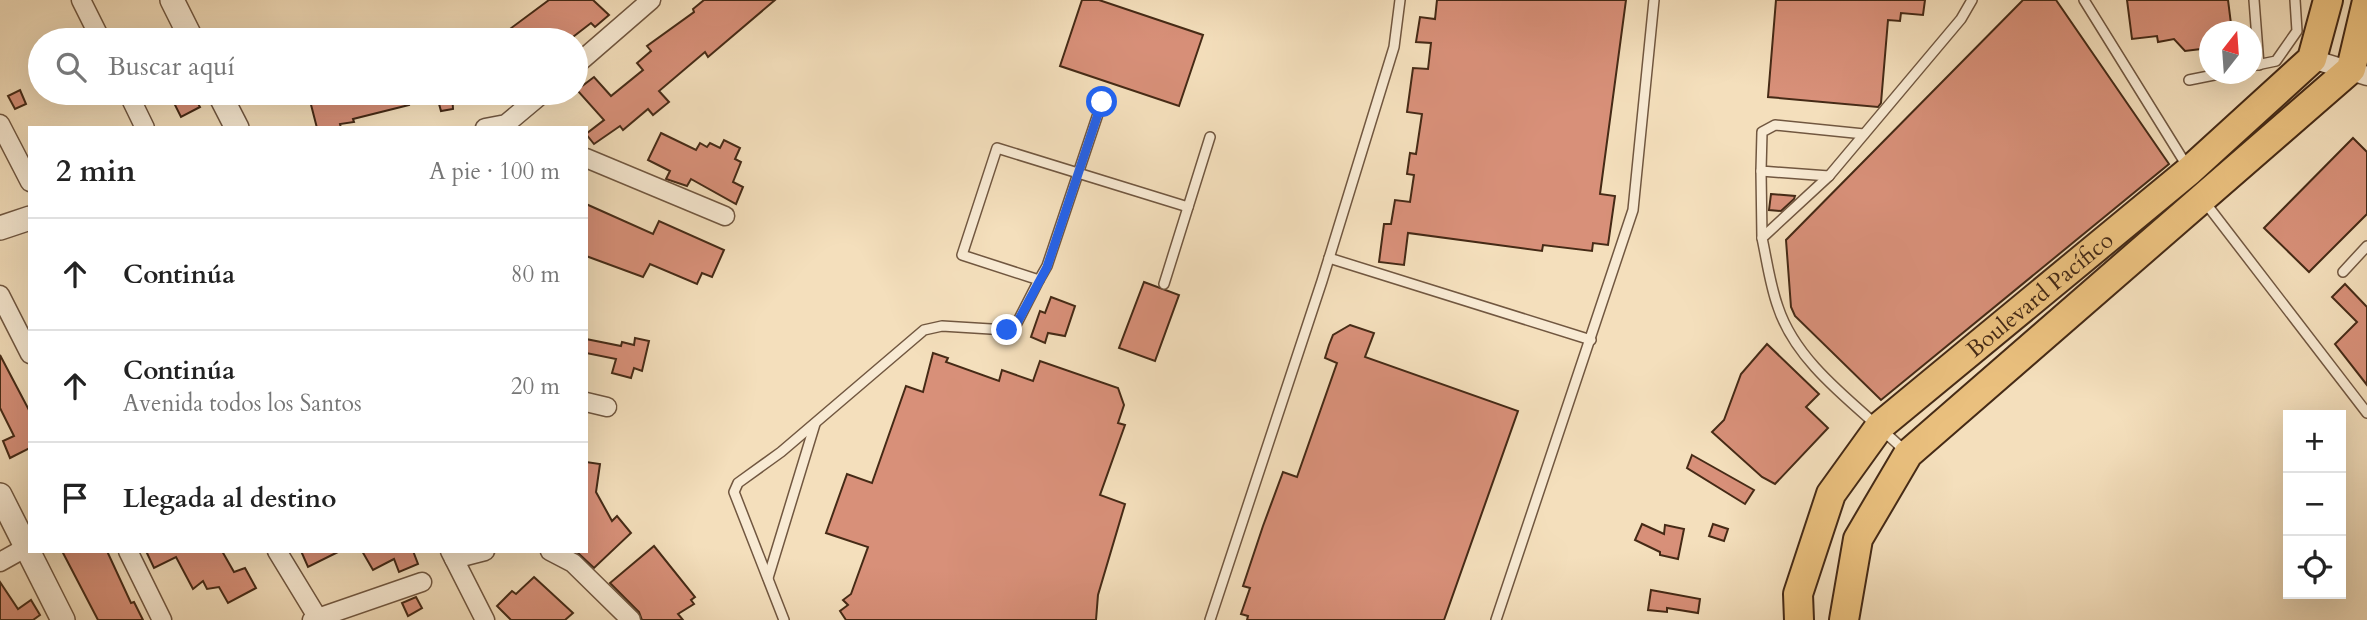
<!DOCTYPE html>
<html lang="es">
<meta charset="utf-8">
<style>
body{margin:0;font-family:Cardo,serif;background:#f2f2f2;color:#222}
.controls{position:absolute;right:21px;bottom:21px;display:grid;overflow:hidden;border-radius:0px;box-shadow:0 7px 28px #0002}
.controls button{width:63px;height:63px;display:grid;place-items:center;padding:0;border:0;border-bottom:2px solid #e0e0e0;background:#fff;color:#222;font:35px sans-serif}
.compass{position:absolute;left:2199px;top:21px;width:63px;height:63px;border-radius:50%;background:#fff;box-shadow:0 7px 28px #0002;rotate:17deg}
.stop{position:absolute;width:21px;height:21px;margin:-16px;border:5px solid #2563eb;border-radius:50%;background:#fff}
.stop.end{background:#2563eb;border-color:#fff;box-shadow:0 2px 7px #0008}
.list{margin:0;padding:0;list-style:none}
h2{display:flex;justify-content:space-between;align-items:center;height:91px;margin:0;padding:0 28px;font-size:30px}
h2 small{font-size:23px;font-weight:400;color:#767676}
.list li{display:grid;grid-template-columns:46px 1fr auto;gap:21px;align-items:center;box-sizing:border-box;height:112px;padding:0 28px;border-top:2px solid #e0e0e0}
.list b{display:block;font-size:26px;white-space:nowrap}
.list p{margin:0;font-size:23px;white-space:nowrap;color:#767676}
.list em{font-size:23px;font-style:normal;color:#767676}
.icon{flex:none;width:38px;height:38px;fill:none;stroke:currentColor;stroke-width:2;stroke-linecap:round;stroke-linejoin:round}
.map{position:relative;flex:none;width:2367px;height:620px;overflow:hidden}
.search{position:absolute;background:#fff;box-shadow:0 7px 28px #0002;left:28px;top:28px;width:560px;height:77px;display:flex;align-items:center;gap:18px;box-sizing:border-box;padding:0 24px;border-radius:38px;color:#767676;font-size:26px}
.panel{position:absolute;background:#fff;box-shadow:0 7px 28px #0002;left:28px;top:126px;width:560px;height:427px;border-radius:0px}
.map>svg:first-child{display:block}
.building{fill:#d89079;stroke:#452a16;stroke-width:2}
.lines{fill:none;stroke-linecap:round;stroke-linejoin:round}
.service-casing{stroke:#715740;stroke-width:12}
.minor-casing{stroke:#715740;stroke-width:21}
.tertiary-casing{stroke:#715740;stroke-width:26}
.primary-casing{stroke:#452a16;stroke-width:32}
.service{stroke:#f8ead3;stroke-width:9}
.minor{stroke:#f8ead3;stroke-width:18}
.tertiary{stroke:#f8ead3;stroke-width:23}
.primary{stroke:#eac07e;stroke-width:28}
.route{stroke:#2563eb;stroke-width:9}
.labels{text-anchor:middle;stroke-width:5;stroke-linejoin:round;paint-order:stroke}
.street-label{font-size:23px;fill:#452a16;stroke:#f8ead3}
</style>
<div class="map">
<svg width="2367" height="620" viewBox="0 0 2367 620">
<rect width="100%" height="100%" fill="#f4dfbc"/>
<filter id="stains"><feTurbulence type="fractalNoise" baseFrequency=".00286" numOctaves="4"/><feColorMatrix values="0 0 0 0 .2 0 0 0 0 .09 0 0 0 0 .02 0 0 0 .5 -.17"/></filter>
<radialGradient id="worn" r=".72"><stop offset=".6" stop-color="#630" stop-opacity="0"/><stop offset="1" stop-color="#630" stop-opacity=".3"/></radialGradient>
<g class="building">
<path d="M549,0H593L609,15L595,27L591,23L569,40H495Z"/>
<path d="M704,0H775L708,57L705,52L659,91L669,102L653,115L648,109L623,130L620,126L594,144L586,134L604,120L577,90L594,77L611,96L643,70L637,63L651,51L647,46L694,12L693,9Z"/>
<path d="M1082,0H1099L1203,35L1179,106L1060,66Z"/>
<path d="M1437,0H1626L1600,194L1615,196L1608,245L1593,243L1592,251L1543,245L1542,251L1408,233L1404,265L1379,262L1384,224H1391L1395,200L1410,202L1414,175L1407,174L1410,153L1416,154L1422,114L1407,112L1413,68L1428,69L1431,43L1416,42L1420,17L1435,19Z"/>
<path d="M1776,0H1925L1923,15L1901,13L1900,21L1888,20L1881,103L1878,107L1768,97Z"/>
<path d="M2023,0H2056L2169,164L1881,400L1795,316L1791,307L1786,240Z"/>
<path d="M2127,0H2228L2232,32H2209V48L2185,51L2174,39L2158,42L2157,36L2132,39Z"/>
<path d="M20,90L26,104L15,109L8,96Z"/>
<path d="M192,93L200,107L181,117L174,103Z"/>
<path d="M308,93H406L409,105L353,119L354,122L340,124L341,128H317Z"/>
<path d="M436,93H452L453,109L441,111Z"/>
<path d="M661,133L696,150L700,143L707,147L710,143L720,148L724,140L740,148L735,159L741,162L733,182L743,187L736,204L691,179L687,186L666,179L670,171L648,160Z"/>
<path d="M2353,138L2367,152V214L2309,272L2264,228Z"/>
<path d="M1771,194L1795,196L1794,199L1781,211L1769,210Z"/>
<path d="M586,204L653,234L659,221L724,250L712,277L702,273L697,284L650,264L643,277L586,256Z"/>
<path d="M1144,282L1179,295L1155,361L1119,348Z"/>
<path d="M2345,284L2367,307V385L2335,344L2357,322L2332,297Z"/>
<path d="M1051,297L1075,306L1065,336L1048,333L1045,343L1031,337L1040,311L1045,313Z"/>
<path d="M1350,325L1374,333L1365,357L1518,411L1444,620H1247L1248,616L1241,614L1250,588L1243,586L1263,526L1283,472L1297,477L1337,363L1325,358L1329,345L1333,335Z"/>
<path d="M635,338L649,341L642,371L634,368L631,378L612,373L616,359L586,353V339L621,346L622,342L634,345Z"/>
<path d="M1767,344L1819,394L1806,407L1828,428L1775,484L1762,477L1712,432L1724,420L1741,374Z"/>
<path d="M933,353L948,358L946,362L999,381L1002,370L1033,381L1040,361L1118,388L1124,405L1118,423L1125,425L1100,495L1125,504L1098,595L1096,620H846L840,611L848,605L843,600L851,594L868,547L826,533L847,474L872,483L906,386L923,392Z"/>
<path d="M0,355L30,412V448L10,458L3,441L14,436L0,408Z"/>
<path d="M1692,455L1754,490L1745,504L1687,468Z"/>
<path d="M586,462L600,464L596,492L612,521L617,516L631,533L594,568L577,552L586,551Z"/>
<path d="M1642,524L1664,534L1665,525L1684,529L1678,559L1660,555V552L1635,540Z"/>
<path d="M1713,524L1728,529L1724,541L1709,536Z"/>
<path d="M654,546L695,597L691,600L694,604L678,614L683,620H642L639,612L610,583Z"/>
<path d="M62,551H107L131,603L134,602L143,620H98Z"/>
<path d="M146,551H222L234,572L245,568L256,588L228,603L219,587L207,589L203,581L193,589L176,557L154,568Z"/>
<path d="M301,551H340L308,567Z"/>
<path d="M362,551H413L418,564L399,572L394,559L373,570Z"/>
<path d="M534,577L573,613L565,620H511L497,606L512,591L516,594Z"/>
<path d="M0,582L18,609L31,600L40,615L33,620H0Z"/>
<path d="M1651,590L1700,599L1698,613L1667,608V612L1648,610Z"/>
<path d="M416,597L422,608L408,616L402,603Z"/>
</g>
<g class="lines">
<g class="service-casing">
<g id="service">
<path d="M2084,0L2187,166"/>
<path d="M2254,0L2259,65"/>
<path d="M2252,66L2276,61L2297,31L2295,0"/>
<path d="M2189,80L2219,74"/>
<path d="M1761,171L1762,238"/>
<path d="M1829,176L1761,171L1762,132L1775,125L1864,134"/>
<path d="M2204,201L2367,413"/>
<path d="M1329,258L1591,340"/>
<path d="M2343,272L2367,246"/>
<path d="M1039,280L1047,266L1102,102"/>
<path d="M1164,284L1210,137"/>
<path d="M1907,453C1863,409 1798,368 1778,307C1770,285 1767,261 1762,238L1829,176L1961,19L1972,0"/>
<path d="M768,578L815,424"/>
<path d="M784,620L734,492L738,483L781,452L924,330L942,326L1007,330L1017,323L1039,280L962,255L997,148L1188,207"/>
<path d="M1210,620L1322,281L1394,47L1400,0"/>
<path d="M1496,620L1633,210L1654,0"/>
</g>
</g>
<g class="minor-casing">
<g id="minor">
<path d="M81,0L101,40"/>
<path d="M2312,59L2367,76"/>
<path d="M576,65L651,0"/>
<path d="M128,93L145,128"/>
<path d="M0,124L30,182"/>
<path d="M485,128L506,124L543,93"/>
<path d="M586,158L725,216"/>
<path d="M0,295L30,354"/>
<path d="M586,402L607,407"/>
<path d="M128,551L162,620"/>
<path d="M277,551L319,620"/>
<path d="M450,551L485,620"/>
<path d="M550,551L573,563L631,620"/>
<path d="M454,559L485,551"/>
<path d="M0,562L25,548"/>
<path d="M312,620L422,582"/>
</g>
</g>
<g class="tertiary-casing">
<g id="tertiary">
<path d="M172,0L192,40"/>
<path d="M219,93L237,128"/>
<path d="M0,228L30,218"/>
<path d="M0,495L63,620"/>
</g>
</g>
<g class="primary-casing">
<g id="primary">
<path id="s1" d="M1799,620L1798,594L1831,494L1880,426L2189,171L2312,59L2328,0"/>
<path d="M1844,620L1858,539L1908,454L2351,69L2367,1"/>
</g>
</g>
<use href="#service" class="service"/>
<use href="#minor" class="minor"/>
<use href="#tertiary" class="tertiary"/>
<use href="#primary" class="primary"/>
</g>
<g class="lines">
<path class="route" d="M1007,330L1017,323L1047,267L1102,102"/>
</g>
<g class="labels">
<g class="street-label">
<text dy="8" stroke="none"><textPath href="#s1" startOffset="422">Boulevard Pacífico</textPath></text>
</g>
</g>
<rect width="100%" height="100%" filter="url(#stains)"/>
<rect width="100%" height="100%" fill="url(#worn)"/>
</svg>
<div class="controls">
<button>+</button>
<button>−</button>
<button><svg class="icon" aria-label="locate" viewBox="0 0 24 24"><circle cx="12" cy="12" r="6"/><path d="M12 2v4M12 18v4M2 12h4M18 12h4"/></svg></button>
</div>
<svg class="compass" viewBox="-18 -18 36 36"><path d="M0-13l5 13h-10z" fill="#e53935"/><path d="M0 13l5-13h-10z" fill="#767676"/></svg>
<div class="stop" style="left:1102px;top:102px"></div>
<div class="stop end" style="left:1007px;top:330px"></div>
<div class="search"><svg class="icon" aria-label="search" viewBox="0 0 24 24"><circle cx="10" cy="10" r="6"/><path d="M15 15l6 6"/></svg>Buscar aquí</div>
<section class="panel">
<h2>2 min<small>A pie · 100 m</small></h2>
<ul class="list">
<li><svg class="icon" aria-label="ahead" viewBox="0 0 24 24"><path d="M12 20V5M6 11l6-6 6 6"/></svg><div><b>Continúa</b></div><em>80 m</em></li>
<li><svg class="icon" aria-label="ahead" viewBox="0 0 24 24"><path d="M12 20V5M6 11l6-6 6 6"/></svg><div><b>Continúa</b><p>Avenida todos los Santos</p></div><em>20 m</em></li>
<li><svg class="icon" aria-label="arrive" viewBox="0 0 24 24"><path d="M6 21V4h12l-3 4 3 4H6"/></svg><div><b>Llegada al destino</b></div></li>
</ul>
</section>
</div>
